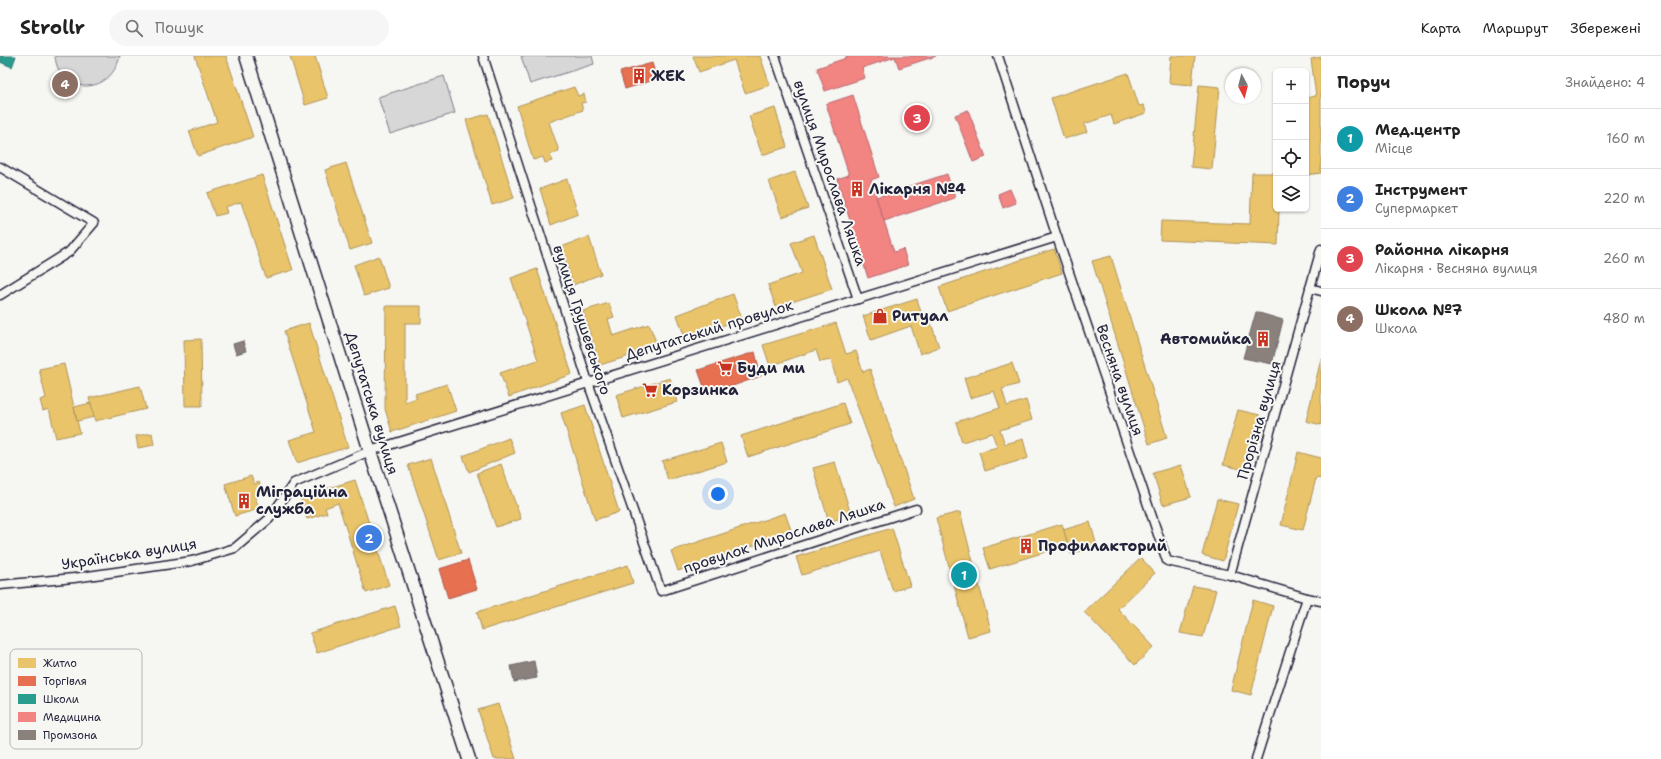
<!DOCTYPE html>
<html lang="uk">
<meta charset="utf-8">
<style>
body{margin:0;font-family:"Shantell Sans",sans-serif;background:#f6f6f6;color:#222}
.controls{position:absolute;right:12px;top:12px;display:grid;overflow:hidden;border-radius:6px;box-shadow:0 1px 3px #0004}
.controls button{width:36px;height:36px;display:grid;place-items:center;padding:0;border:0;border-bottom:1px solid #e0e0e0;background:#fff;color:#222;font:20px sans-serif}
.compass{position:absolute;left:1225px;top:12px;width:36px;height:36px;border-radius:50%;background:#fff;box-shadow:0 1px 3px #0004;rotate:173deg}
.you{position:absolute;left:718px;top:438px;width:14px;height:14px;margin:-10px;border:3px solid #fff;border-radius:50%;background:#1a73e8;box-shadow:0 0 0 6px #1a73e833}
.badge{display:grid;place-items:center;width:26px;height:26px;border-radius:50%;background:#c8321e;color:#fff;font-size:13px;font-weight:700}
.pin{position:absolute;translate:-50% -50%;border:2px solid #fff;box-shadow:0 1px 4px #0006}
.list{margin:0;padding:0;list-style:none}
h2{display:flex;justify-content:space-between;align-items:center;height:52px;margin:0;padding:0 16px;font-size:17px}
h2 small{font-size:13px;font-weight:400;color:#767676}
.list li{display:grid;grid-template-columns:26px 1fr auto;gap:12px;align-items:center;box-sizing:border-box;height:60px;padding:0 16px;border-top:1px solid #e0e0e0}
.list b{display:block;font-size:15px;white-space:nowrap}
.list p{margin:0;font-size:13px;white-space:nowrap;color:#767676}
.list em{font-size:13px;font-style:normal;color:#767676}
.icon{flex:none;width:22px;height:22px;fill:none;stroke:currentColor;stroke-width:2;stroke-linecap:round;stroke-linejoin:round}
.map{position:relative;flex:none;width:1321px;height:703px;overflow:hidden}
header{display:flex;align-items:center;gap:24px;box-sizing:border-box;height:56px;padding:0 20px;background:#fff;border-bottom:1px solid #e0e0e0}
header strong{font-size:19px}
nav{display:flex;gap:22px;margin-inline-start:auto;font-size:14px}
.search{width:280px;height:36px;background:#f6f6f6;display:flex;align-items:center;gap:10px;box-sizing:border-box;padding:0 14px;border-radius:22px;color:#767676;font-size:15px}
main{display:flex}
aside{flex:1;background:#fff}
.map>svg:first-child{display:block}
.green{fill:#d7d7d7;stroke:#7c7c89}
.homes{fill:#e9c46a;stroke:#ad935c}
.shops{fill:#e76f51;stroke:#ac584a}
.schools{fill:#2a9d8f;stroke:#287876}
.health{fill:#f28482;stroke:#b4676d}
.industry{fill:#8a817c;stroke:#6b6468}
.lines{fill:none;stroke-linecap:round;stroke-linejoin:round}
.street-casing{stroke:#22223b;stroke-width:11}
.secondary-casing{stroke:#22223b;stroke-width:15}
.street{stroke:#f6f6f2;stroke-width:8}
.secondary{stroke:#f6f6f2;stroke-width:12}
.labels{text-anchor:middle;stroke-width:4;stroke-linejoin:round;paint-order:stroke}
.poi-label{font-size:15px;font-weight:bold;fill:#22223b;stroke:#f6f6f2;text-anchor:start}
.street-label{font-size:15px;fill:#22223b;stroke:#f6f6f2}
.key{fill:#f6f6f2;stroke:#b6b6bb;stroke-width:1}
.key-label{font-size:11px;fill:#22223b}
</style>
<header>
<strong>Strollr</strong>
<div class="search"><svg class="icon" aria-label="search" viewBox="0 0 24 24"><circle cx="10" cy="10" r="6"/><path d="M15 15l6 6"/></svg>Пошук</div>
<nav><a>Карта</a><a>Маршрут</a><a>Збережені</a></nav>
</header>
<main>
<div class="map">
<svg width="1321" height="703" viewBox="0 0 1321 703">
<rect width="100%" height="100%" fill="#f6f6f2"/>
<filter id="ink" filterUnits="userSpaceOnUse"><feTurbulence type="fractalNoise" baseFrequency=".025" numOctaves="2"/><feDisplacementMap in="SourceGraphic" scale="8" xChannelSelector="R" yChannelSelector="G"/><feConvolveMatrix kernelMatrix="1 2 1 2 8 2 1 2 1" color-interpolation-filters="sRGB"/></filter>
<g filter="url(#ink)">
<g class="green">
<path d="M55,0H120C110,42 58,38 55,0Z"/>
<path d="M521,0H592L594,8L530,28Z"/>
<path d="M444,20L455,57L390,78L378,41Z"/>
</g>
<g class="homes">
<path d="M195,0H226L253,81L198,100L189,75L217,66Z"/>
<path d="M290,0H315L328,42L305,49Z"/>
<path d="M693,0H760L770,29L745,37L734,4L699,16Z"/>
<path d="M1171,0H1195L1192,29L1169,27Z"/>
<path d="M1321,1V117L1306,119V42L1316,40L1311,3Z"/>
<path d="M1128,17L1139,50L1144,49L1146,57L1114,68L1111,59L1084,68L1087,76L1064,83L1051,42Z"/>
<path d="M1199,29L1220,31L1212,113L1191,111Z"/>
<path d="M574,31L578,40L584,38L586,46L581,47L583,54L549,66L559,95L550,99L552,105L545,107L543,101L533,104L517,50Z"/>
<path d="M775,52L787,91L762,99L749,60Z"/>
<path d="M488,58L514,142L492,149L466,64Z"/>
<path d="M346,107L372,187L350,194L325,114Z"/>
<path d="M795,116L808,152L782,161L769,125Z"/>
<path d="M1252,117H1276V153H1279L1278,189L1160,184L1161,165L1250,168Z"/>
<path d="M262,119L293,214L266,222L241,146L225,151L227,157L215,160L207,137Z"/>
<path d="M567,123L578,158L551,169L540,133Z"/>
<path d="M814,179L832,233L776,251L768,229L802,217L791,187Z"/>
<path d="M589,181L601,218L573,229L561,191Z"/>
<path d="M1054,193L1062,217L947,255L939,231Z"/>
<path d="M379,200L389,232L364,240L354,209Z"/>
<path d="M1111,200L1167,382L1149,388L1092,205Z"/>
<path d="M537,213L572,318L509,341L500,317L538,304L511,222Z"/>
<path d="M733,238L742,263L685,282L677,259Z"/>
<path d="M917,243L924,266L930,264L939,291L920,298L911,270L871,284L863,260Z"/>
<path d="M609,247L614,261L608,263L613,280L649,268L658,291L600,309L583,255Z"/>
<path d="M386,250H421V267H405V346L417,342L415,338L447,328L456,355L392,376L385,353Z"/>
<path d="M309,267L348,391L297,407L289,384L316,376L284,275Z"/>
<path d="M836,267L846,298L856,295L863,316L870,313L914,443L894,451L847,322L837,326L831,304L820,306L816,294L770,310L763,289Z"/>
<path d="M201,283L202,350H185L184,284Z"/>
<path d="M1321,303V369L1306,365Z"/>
<path d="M1012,307L1019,328L1002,333L1007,350L1026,344L1032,364L1000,374L1005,388L1023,383L1028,402L985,415L979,396L997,391L992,377L962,386L956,366L1000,352L994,335L970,342L964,322Z"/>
<path d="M64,308L80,377L56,382L49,353L43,355L40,344L46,342L39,313Z"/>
<path d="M670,322L677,346L623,362L616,339Z"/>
<path d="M140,330L146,353L95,365L89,342Z"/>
<path d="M91,347L94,361L77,365L74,351Z"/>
<path d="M843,347L850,368L748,401L741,380Z"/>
<path d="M585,349L619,456L595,464L561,357Z"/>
<path d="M1238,354L1260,359L1245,414L1223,409Z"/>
<path d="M152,377L154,389L138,392L136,380Z"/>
<path d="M509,382L515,397L469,416L463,400Z"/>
<path d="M721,387L727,406L668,424L662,405Z"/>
<path d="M1298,396L1321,402V423L1316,422L1303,474L1281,469Z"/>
<path d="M431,402L461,497L439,504L408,409Z"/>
<path d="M835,406L851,459L829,466L813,412Z"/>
<path d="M501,408L521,463L496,471L477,417Z"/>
<path d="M1181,409L1191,441L1163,449L1153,417Z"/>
<path d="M251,420L254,428L259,426L262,435L254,437L259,453L235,460L225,428Z"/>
<path d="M355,424L389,529L366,537L338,447L325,452L327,457L307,463L300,441Z"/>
<path d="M1217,443L1238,448L1223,505L1202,499Z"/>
<path d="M960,456L991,575L968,581L936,462Z"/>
<path d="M785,457L792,477L678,515L671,495Z"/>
<path d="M1090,466L1097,490L1071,498L1063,474Z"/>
<path d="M1062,468L1068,489L990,513L983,492Z"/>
<path d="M892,472L910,530L893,535L880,495L802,519L796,501Z"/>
<path d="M1141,502L1155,517L1118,553L1154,591L1135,609L1084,556Z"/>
<path d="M628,509L633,527L482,574L477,556Z"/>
<path d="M1193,530L1216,534L1203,581L1180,577Z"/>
<path d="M1253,544L1273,550L1251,639L1231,634Z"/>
<path d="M395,550L401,570L317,597L310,577Z"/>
<path d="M498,648L516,703H494L478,654Z"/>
</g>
<g class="shops">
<path d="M652,7L657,23L625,33L620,16Z"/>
<path d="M755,296L761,320L707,339L698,314Z"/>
<path d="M468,504L477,533L448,542L439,513Z"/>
</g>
<path class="schools" d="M0,0H16L12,11L0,6Z"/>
<g class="health">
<path d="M846,0H936L899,12L895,1L862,12L865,22L825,35L817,12L846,2Z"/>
<path d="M853,39L879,121L871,124L894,196L903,193L908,209L868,222L837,123L849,119L826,48Z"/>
<path d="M968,54L986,101L973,106L955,59Z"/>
<path d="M947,118L955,142L884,165L876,141Z"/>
<path d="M1010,133L1016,147L1003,152L998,138Z"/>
</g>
<g class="industry">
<path d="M1256,256L1283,264L1272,308L1243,302Z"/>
<path d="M243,285L246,295L236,298L233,288Z"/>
<path d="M534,605L537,622L514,626L511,610Z"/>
</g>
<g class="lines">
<g class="street-casing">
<g id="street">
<path d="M483,0L588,326L661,535L916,453"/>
<path d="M775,0L858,243"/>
<path d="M998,0L1057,181L1167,505L1230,519L1307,542L1321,545"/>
<path d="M0,111L94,167L69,196L0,239"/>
<path d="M1310,232L1321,235"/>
<path d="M1230,519L1321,193"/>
<path d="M0,529L74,522L192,505L235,492L269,463L294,427L370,395L1057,181"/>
<path d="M1256,703L1307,542"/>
</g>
</g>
<g class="secondary-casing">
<path id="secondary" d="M246,0L370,395L469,703"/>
</g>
<use href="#street" class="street"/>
<use href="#secondary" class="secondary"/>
</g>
</g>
<defs>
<g id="building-bare" transform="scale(1.2)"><path d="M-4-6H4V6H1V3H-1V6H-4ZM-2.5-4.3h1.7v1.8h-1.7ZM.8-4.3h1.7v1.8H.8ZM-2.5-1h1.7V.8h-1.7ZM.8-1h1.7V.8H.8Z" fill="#c8321e" stroke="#f6f6f2" stroke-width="2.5" paint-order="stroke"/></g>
<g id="shop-bare" transform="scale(1.2)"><path d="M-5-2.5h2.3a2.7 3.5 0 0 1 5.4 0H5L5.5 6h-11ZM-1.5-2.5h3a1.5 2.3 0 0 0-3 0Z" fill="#c8321e" stroke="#f6f6f2" stroke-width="2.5" paint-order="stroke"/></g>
<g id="supermarket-bare" transform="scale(1.2)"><path d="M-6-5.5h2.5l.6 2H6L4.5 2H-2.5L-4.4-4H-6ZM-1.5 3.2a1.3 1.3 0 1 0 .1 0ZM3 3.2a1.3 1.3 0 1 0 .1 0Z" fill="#c8321e" stroke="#f6f6f2" stroke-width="2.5" paint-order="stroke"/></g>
</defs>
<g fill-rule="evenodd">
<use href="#building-bare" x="639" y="20"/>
<use href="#building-bare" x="857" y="133"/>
<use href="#shop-bare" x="880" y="260"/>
<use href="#building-bare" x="1263" y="283"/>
<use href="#supermarket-bare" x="725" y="312"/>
<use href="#supermarket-bare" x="650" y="334"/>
<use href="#building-bare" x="244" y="445"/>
<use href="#building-bare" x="1026" y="490"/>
</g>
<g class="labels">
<g class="poi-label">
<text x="651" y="25">ЖЕК</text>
<text x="869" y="138">Лікарня №4</text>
<text x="892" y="265">Ритуал</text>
<text x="1251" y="288" text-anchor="end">Автомийка</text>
<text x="737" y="317">Буди ми</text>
<text x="662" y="339">Корзинка</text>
<text x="256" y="441">Міграційна<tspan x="256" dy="17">служба</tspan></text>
<text x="1038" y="495">Профилакторий</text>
</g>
<g class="street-label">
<text transform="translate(830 117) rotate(71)" y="5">вулиця Мирослава Ляшка</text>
<text transform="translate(582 264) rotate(72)" y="5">вулиця Грушевського</text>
<text transform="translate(709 274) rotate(-17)" y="5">Депутатський провулок</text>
<text transform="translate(1120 324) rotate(71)" y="5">Весняна вулиця</text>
<text transform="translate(372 347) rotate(73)" y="5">Депутатська вулиця</text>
<text transform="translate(1259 364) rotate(-74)" y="5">Прорізна вулиця</text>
<text transform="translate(784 480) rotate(-18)" y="5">провулок Мирослава Ляшка</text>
<text transform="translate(129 498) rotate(-9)" y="5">Українська вулиця</text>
</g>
</g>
<rect x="10" y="593" width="132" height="100" rx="6" class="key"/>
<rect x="18" y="602" width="18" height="10" fill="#e9c46a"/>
<rect x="18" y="620" width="18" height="10" fill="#e76f51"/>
<rect x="18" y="638" width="18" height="10" fill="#2a9d8f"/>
<rect x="18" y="656" width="18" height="10" fill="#f28482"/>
<rect x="18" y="674" width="18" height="10" fill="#8a817c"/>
<g class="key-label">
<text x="43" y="611">Житло</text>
<text x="43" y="629">Торгівля</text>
<text x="43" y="647">Школи</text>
<text x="43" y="665">Медицина</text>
<text x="43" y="683">Промзона</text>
</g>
</svg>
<div class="controls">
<button>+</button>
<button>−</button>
<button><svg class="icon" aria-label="locate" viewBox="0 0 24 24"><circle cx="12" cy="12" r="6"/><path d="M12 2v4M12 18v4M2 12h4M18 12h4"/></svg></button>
<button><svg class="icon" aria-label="layers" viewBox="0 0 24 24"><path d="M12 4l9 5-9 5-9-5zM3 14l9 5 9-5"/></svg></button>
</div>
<svg class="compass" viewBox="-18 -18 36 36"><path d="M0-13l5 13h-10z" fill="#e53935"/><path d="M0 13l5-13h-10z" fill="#767676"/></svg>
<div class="you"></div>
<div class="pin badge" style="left:964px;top:519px;background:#0f9aa8">1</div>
<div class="pin badge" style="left:369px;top:482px;background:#3f7fe0">2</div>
<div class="pin badge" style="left:917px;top:62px;background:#e0444e">3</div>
<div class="pin badge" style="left:65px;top:28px;background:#8d6e63">4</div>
</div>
<aside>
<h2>Поруч<small>Знайдено: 4</small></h2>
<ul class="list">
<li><span class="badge" style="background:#0f9aa8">1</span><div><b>Мед.центр</b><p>Місце</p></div><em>160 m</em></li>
<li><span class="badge" style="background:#3f7fe0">2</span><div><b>Інструмент</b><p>Супермаркет</p></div><em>220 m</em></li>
<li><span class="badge" style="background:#e0444e">3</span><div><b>Районна лікарня</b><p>Лікарня · Весняна вулиця</p></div><em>260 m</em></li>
<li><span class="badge" style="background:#8d6e63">4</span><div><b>Школа №7</b><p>Школа</p></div><em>480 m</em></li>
</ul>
</aside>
</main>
